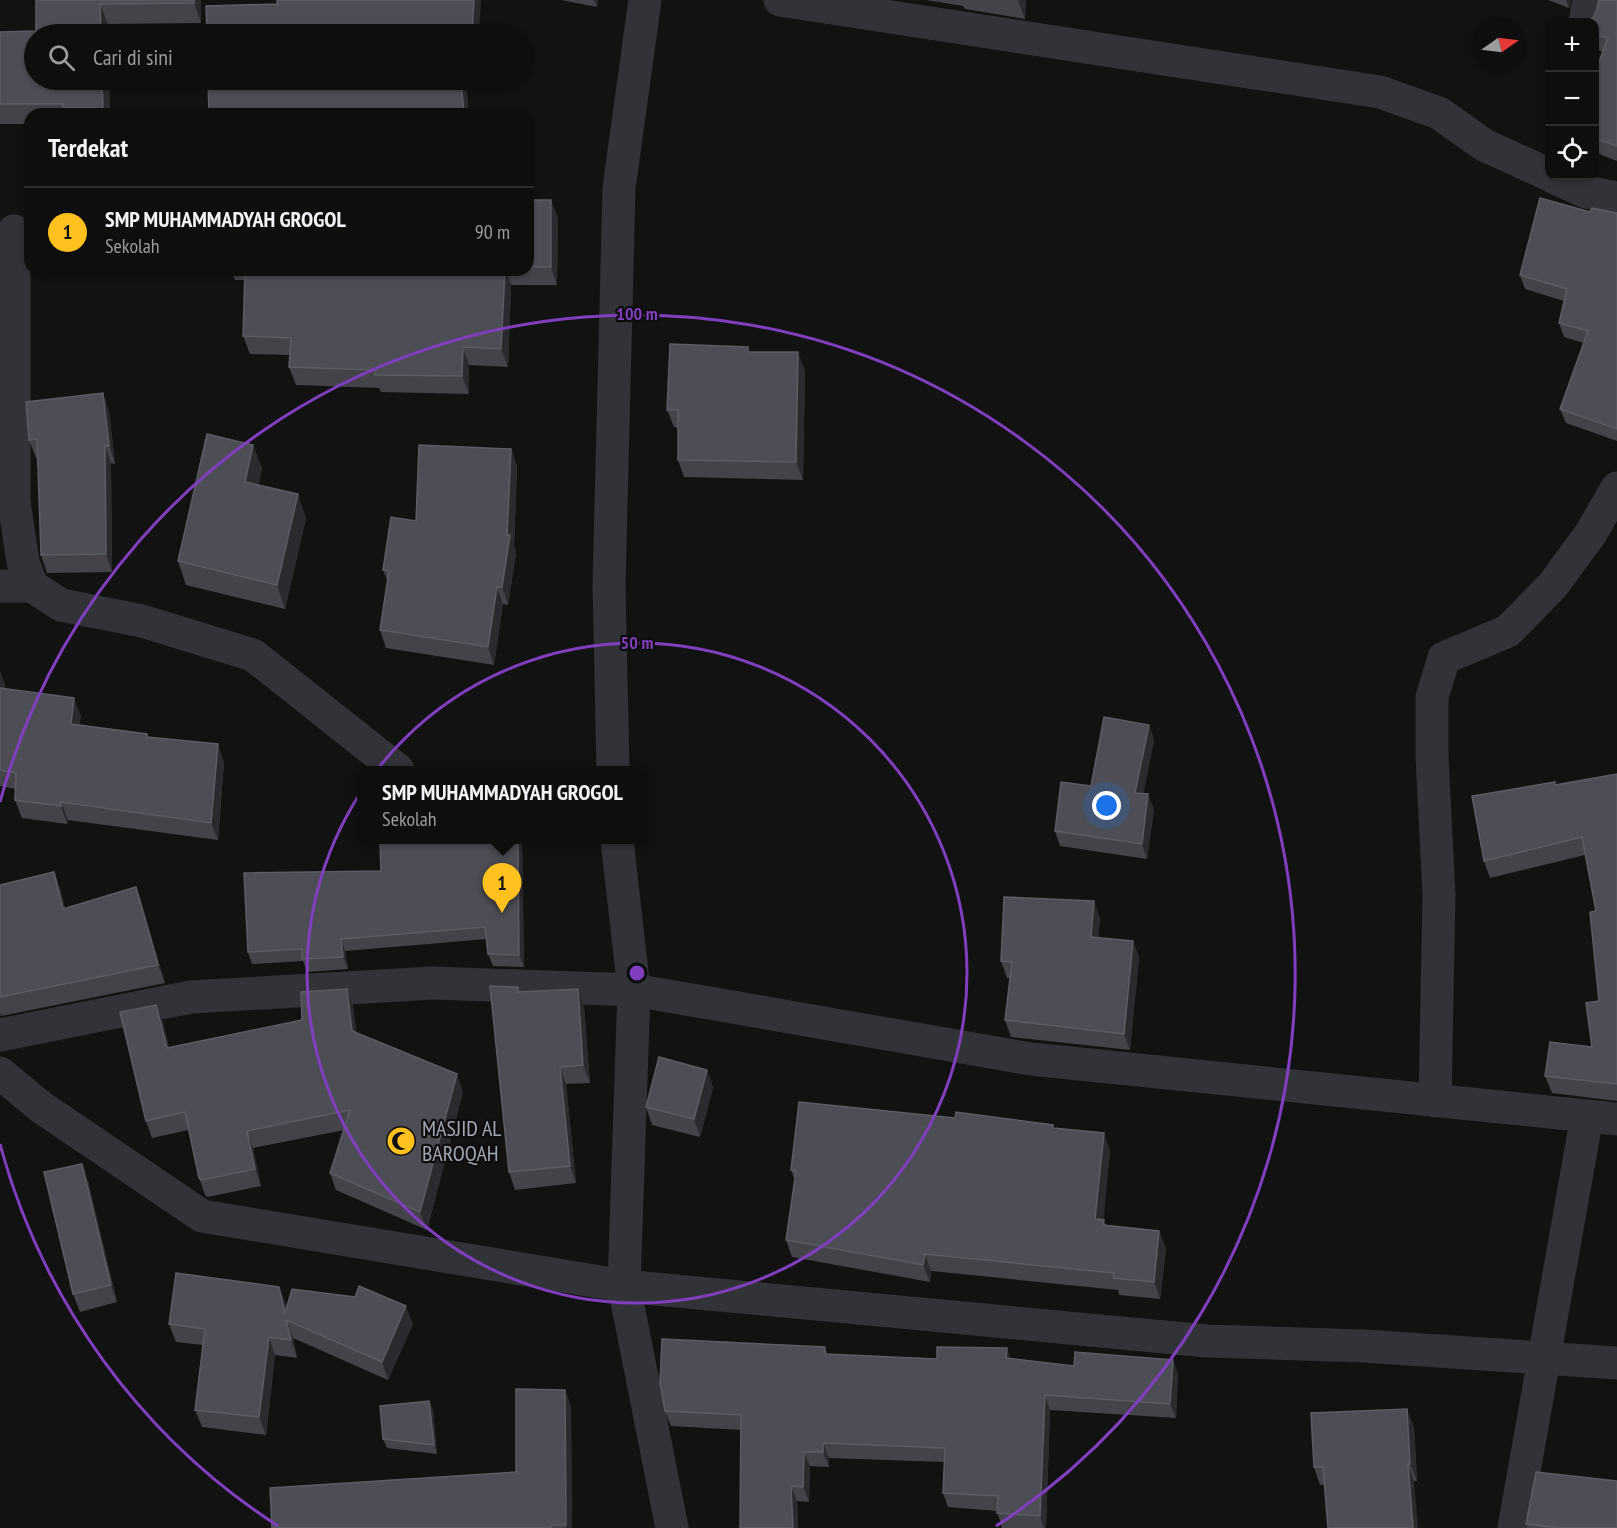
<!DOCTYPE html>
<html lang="id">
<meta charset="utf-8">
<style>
body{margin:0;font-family:"PT Sans Narrow",sans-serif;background:#1c1c1c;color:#f1f3f6}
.controls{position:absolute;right:18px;top:18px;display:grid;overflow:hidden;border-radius:12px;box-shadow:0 2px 4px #0004}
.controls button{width:54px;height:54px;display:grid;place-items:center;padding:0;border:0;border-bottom:2px solid #2e2e2e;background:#0e0e0e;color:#f1f3f6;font:30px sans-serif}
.compass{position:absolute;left:1473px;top:18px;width:54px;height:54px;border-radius:50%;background:#0e0e0e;box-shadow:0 2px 4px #0004;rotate:76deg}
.you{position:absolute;left:1107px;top:806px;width:21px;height:21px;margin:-15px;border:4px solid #fff;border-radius:50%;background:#1a73e8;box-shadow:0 0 0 9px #1a73e833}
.badge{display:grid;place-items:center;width:39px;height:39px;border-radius:50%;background:#ffc11e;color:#111;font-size:20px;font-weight:700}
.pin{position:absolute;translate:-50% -50px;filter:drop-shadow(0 2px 3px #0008)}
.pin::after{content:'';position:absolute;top:32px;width:21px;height:18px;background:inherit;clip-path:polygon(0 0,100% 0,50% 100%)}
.popup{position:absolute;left:357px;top:766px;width:291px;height:78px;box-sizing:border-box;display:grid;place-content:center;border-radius:12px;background:#0e0e0e;filter:drop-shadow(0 2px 4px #0005);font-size:20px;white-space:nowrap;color:#9b9c9e}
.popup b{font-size:22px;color:#f1f3f6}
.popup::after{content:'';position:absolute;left:50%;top:100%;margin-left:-12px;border:12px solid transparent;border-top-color:#0e0e0e}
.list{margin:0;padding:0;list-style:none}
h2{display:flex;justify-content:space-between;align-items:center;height:78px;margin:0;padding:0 24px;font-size:26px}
h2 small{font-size:20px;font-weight:400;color:#9b9c9e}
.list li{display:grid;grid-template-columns:39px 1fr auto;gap:18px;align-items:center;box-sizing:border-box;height:90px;padding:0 24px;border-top:2px solid #2e2e2e}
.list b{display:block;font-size:22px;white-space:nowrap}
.list p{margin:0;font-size:20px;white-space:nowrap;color:#9b9c9e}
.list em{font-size:20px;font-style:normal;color:#9b9c9e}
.icon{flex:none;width:33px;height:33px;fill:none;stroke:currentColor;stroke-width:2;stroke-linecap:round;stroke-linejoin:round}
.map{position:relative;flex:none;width:1617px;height:1528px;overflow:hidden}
.search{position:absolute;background:#0e0e0e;box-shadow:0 2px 4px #0004;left:24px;top:24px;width:510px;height:66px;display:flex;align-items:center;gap:15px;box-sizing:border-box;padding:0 21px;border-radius:33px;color:#9b9c9e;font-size:22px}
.panel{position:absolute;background:#0e0e0e;box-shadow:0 2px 4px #0004;left:24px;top:108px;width:510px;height:168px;border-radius:18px}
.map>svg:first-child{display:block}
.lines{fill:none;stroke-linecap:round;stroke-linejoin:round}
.minor{stroke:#323339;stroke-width:33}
.wall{fill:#434349}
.shaded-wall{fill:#2b2b2f}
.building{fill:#4d4e55;stroke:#5b5c64;stroke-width:1.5}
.ring{fill:none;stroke:#813ebe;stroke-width:3}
.labels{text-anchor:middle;stroke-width:4.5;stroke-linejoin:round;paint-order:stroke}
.poi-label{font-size:22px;fill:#a2a7b5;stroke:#0d0d0e;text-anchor:start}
.centre{fill:#813ebe;stroke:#0d0d0e;stroke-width:3}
.ring-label{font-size:18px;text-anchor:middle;font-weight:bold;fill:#813ebe;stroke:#0d0d0e;stroke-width:4.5;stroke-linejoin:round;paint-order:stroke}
</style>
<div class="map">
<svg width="1617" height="1528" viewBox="0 0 1617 1528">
<rect width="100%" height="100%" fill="#121213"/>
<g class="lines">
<g class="minor">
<path d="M780,0L1380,92L1439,113L1484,145L1550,175"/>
<path d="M1585,22L1589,0"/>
<path d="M1555,176V178L1586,192L1617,198"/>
<path d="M14,231V502L23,562L32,586L61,605L142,621L253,655L398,770"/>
<path d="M0,586H32"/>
<path d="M613,770L609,585L619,188L645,0"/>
<path d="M617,840L634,990L624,1286L672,1528"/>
<path d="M0,1035L191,997L433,983L634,990L1031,1059L1617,1119"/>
<path d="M0,1073L41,1107L202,1216L624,1286L1207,1341L1364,1346L1617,1363"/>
<path d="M1435,1101L1439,894L1432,757V697L1444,658L1508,631L1553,585L1591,533L1617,488"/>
<path d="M1514,1528L1587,1116"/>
</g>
</g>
<g class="wall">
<path d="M36,0H201V23L108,24L34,80H109L110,114H30V124H0V32L36,31Z"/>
<path d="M561,0H598L597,7Z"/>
<path d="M926,0H1026L1025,19L965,9L963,6Z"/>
<path d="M1548,0H1571L1569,8Z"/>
<path d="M1617,0V161L1594,152V75L1603,52L1594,49V22L1593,18L1597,9Z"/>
<path d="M528,200L558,217L557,285H511L508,367L469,365V394L381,392L379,388L296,385L289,367L290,355L250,354L243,336L245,280H235L231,270H528Z"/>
<path d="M1590,212L1617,213V441L1566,423L1560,409L1584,343L1564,337L1559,323L1564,301L1525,289L1520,275Z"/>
<path d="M750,352L805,370L803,480L684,477L678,460V428L674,427L667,410Z"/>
<path d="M109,411L115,464L111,463L112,572L47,573L41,555L38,457L36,458L29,440Z"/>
<path d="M253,445L262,469L258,485L306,518L285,609L186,585L178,561Z"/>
<path d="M511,449L517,466L514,546L516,553L508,605L503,604L494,665L386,648L380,630L387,580L383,570L416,521Z"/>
<path d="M0,671L5,686V689L81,716L79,725L148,737L224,762L218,840L68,820L67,824L22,818L15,800L16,789L0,786Z"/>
<path d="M1149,725L1154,740L1143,794L1154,809L1147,859L1060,846L1055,831L1091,786Z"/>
<path d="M1617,774V1101L1552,1093L1545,1076L1592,1047L1599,1001L1596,911L1585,855L1490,878L1484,861L1556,785Z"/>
<path d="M380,840H522L524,967L493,966L488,954L487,939L345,951L348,969L307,972L303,961L252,964L248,952L381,871Z"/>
<path d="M54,872L60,889L65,908L136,887L142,905L165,983L1,1016L0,1013V885Z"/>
<path d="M1100,918L1098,938L1133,941L1139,958L1130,1050L1011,1037L1005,1020L1010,978H1007L1001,961Z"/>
<path d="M518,987L519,992L584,1007L590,1083L566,1084L576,1183L515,1190L509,1172Z"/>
<path d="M347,989L353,1006L356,1033L463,1092L427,1230L336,1190L330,1173L344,1130L253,1148L261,1186L208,1197L205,1195L199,1178L188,1130L152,1138L146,1121L156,1005L163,1022L169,1048L302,1020Z"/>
<path d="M707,1070L713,1088L700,1137L652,1125L646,1107Z"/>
<path d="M1054,1128L1104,1133L1110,1151L1103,1220L1106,1225L1159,1231L1166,1249L1160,1299L1119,1295L1118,1290L931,1271L930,1282L792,1257L786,1240L795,1181L791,1170Z"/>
<path d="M88,1181L117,1302L80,1312L73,1294Z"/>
<path d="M286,1304V1307L413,1324L388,1380L293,1338L297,1358L275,1355L266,1435L202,1427L195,1410L203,1345L176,1342L169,1324Z"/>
<path d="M825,1347L827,1354L937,1359L1011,1358L1074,1366L1173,1360L1178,1374L1176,1418L1050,1410L1046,1528H1002L997,1511L948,1507L943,1493L944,1462L829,1458V1467L810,1466L809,1502L797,1501L798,1528H740L741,1430L671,1426L665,1411Z"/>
<path d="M565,1390L571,1407L572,1528H272L516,1472Z"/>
<path d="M429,1401L433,1410L437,1454L387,1448L383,1439Z"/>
<path d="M1414,1427L1417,1481L1320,1485L1314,1467Z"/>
<path d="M1526,1524L1617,1528H1527Z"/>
</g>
<g class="shaded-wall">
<path d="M194,0H201V23L194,3Z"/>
<path d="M474,0H481L479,34H472Z"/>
<path d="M594,0H598L597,7Z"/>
<path d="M1018,0H1026L1025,19L1018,1Z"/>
<path d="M1566,0H1571L1569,8Z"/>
<path d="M100,4L108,24V34H101Z"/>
<path d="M102,80H109L110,114H105L103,108Z"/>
<path d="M461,80H466L469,114H464Z"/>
<path d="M551,200L558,217L557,285L551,267Z"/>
<path d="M505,270H506L511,285L508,367L501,349Z"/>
<path d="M463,347L469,365V394L462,376Z"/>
<path d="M798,352L805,370L803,480L796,462Z"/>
<path d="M103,393L109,411L115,464L109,446Z"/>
<path d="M105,445L111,463L112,572L106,554Z"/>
<path d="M253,445L262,469L254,506L245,482Z"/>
<path d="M511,449L517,466L514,546L516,553L508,605L502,587L507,535Z"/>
<path d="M298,494L306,518L285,609L277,585Z"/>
<path d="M497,587L503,604L494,665L488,647Z"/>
<path d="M0,671L5,686L1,705L0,702Z"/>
<path d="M74,698L81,716L77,742L71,724Z"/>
<path d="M1149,725L1154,740L1141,807L1135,793Z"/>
<path d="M218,744L224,762L218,840L211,823Z"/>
<path d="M1148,794L1154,809L1147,859L1142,844Z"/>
<path d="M61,802L68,820L67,824L61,806Z"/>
<path d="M518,840H522L524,967L519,955Z"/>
<path d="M54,872L60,889L69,926L63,909Z"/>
<path d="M136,887L142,905L165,983L158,965Z"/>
<path d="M1094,901L1100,918L1097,954L1091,937Z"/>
<path d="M341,939L345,951L348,969L343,957Z"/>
<path d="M1133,941L1139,958L1130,1050L1124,1034Z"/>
<path d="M347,989L353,1006L359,1049L352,1031Z"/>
<path d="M578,989L584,1007L590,1083L583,1065Z"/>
<path d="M156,1005L163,1022L173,1066L167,1048Z"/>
<path d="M560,1067L566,1084L576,1183L570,1166Z"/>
<path d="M707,1070L713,1088L700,1137L694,1119Z"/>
<path d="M457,1074L463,1092L427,1230L420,1212Z"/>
<path d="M247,1131L253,1148L261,1186L255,1169Z"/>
<path d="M1104,1133L1110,1151L1102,1236L1095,1219Z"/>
<path d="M82,1164L88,1181L117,1302L111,1285Z"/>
<path d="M1159,1231L1166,1249L1160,1299L1154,1282Z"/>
<path d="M925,1254L931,1271L930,1282L923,1265Z"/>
<path d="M279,1287L286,1304L289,1321L285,1313Z"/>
<path d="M406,1306L413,1324L388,1380L382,1362Z"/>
<path d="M286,1320L293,1338L297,1358L291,1340Z"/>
<path d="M269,1337L275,1355L266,1435L259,1417Z"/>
<path d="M1007,1348L1012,1362L1006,1358Z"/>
<path d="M1173,1360L1178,1374L1176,1418L1170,1404Z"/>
<path d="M565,1390L571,1407L572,1528H567L566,1525Z"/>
<path d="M1045,1395L1050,1410L1046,1528H1044L1040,1516Z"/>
<path d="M429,1401L433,1410L437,1454L434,1445Z"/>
<path d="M1407,1409L1414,1427L1417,1481L1410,1464Z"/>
<path d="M823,1443L829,1458V1467L823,1452Z"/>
<path d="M804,1452L810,1466L809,1502L803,1487Z"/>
<path d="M1408,1464L1414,1481L1418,1528H1413Z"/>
<path d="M791,1486L797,1501L798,1528H793Z"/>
</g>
<g class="building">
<path d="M36,0H194V3L100,4L101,34H34V80H102L103,108H63V104H0V32L36,31Z"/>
<path d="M277,0H474L472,34H207L206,6L277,4Z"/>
<path d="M1599,0H1617V146L1594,138V75L1608,38L1594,34V22H1585L1593,18L1597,9Z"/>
<path d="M208,80H461L464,114H209Z"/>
<path d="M1540,198L1590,212L1592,208L1617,213V429L1560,409L1588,331L1559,323L1567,289L1520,275Z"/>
<rect x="528" y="200" width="23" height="67"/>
<path d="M245,270H505L501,349L463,347L462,376L375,375V370L289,367L291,338L243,336Z"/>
<path d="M670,344L748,347V352H798L796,462L678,460V410H667Z"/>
<path d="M103,393L109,446L105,445L106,554L41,555L37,439L29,440L26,402Z"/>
<path d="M207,434L253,445L245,482L298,494L277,585L178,561Z"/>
<path d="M419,445L511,449L507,535H510L502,587H497L488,647L380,630L389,571L383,570L391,517L416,521Z"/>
<path d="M0,688L74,698L71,724L147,734V737L218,744L211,823L61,802V806L15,800L16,773L0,770Z"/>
<path d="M1104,717L1149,725L1135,793L1148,794L1142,844L1055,831L1061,782L1091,786Z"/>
<path d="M1617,774V1084L1545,1076L1550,1042L1592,1047L1586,1003L1599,1001L1590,912L1596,911L1582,837L1484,861L1472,796L1555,782V785Z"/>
<path d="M380,840H518L519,955L488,954L485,927L341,939L343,957L302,959V949L248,952L244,873L381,871Z"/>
<path d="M54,872L63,909L136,887L158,965L0,997V885Z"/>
<path d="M1004,897L1094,901L1091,937L1133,941L1124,1034L1005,1020L1012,962L1001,961Z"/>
<path d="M490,986L518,987V992L578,989L583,1065L560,1067L570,1166L509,1172Z"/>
<path d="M347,989L352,1031L457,1074L420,1212L330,1173L350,1110L247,1131L255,1169L202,1180L199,1178L185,1112L146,1121L120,1012L156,1005L167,1048L302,1020L301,992Z"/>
<path d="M659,1057L707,1070L694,1119L646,1107Z"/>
<path d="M799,1102L955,1118L956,1112L1053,1125V1128L1104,1133L1095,1219L1104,1220L1103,1225L1159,1231L1154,1282L1113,1278L1114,1273L925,1254L923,1265L786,1240L796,1171L791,1170Z"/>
<path d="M82,1164L111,1285L73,1294L44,1172Z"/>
<path d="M176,1273L279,1287L285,1313L292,1289L355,1297L359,1286L406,1306L382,1362L286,1320L291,1340L269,1337L259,1417L195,1410L205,1329L169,1324Z"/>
<path d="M662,1339L825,1347V1354L937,1359V1347L1007,1348L1006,1358L1074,1366L1075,1352L1173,1360L1170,1404L1045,1395L1040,1516L997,1513L998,1496L943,1493L945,1448L823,1443V1452H804L803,1487L791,1486L793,1528H740L741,1415L665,1411L660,1383Z"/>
<path d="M516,1389L565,1390L566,1525H551V1528H272L270,1488L516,1472Z"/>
<path d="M429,1401L434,1445L383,1439L380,1406Z"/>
<path d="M1407,1409L1410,1464H1408L1413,1528H1328L1323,1467H1314L1311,1413Z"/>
<path d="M1536,1472L1617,1481V1528H1559L1526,1524Z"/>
</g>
<g class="ring">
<circle cx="637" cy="973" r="330"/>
<path d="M278 1526A659 659 0 0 1 0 1144M0 802A659 659 0 1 1 996 1526"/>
</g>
<defs>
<g id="mosque-disc" transform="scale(1.5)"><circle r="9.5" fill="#ffc11e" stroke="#0d0d0e"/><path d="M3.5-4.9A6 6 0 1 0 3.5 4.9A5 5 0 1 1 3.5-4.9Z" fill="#111"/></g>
</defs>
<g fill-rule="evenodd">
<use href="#mosque-disc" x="401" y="1141"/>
</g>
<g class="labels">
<g class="poi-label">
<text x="422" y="1136">MASJID AL<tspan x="422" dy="25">BAROQAH</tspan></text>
</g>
</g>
<circle cx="637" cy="973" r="9" class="centre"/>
<g class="ring-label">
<text x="637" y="320">100 m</text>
<text x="637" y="649">50 m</text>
</g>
</svg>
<div class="controls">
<button>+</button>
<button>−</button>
<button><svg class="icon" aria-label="locate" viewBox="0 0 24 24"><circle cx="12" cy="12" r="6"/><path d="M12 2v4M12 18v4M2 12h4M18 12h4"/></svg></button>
</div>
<svg class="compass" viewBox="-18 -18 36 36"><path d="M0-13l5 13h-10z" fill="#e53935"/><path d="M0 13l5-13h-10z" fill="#9b9c9e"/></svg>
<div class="you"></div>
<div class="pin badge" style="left:502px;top:913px">1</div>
<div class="popup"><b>SMP MUHAMMADYAH GROGOL</b>Sekolah</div>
<div class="search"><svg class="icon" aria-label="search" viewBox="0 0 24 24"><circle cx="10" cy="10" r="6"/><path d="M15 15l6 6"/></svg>Cari di sini</div>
<section class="panel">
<h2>Terdekat<small></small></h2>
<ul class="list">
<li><span class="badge">1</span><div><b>SMP MUHAMMADYAH GROGOL</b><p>Sekolah</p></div><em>90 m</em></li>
</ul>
</section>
</div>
